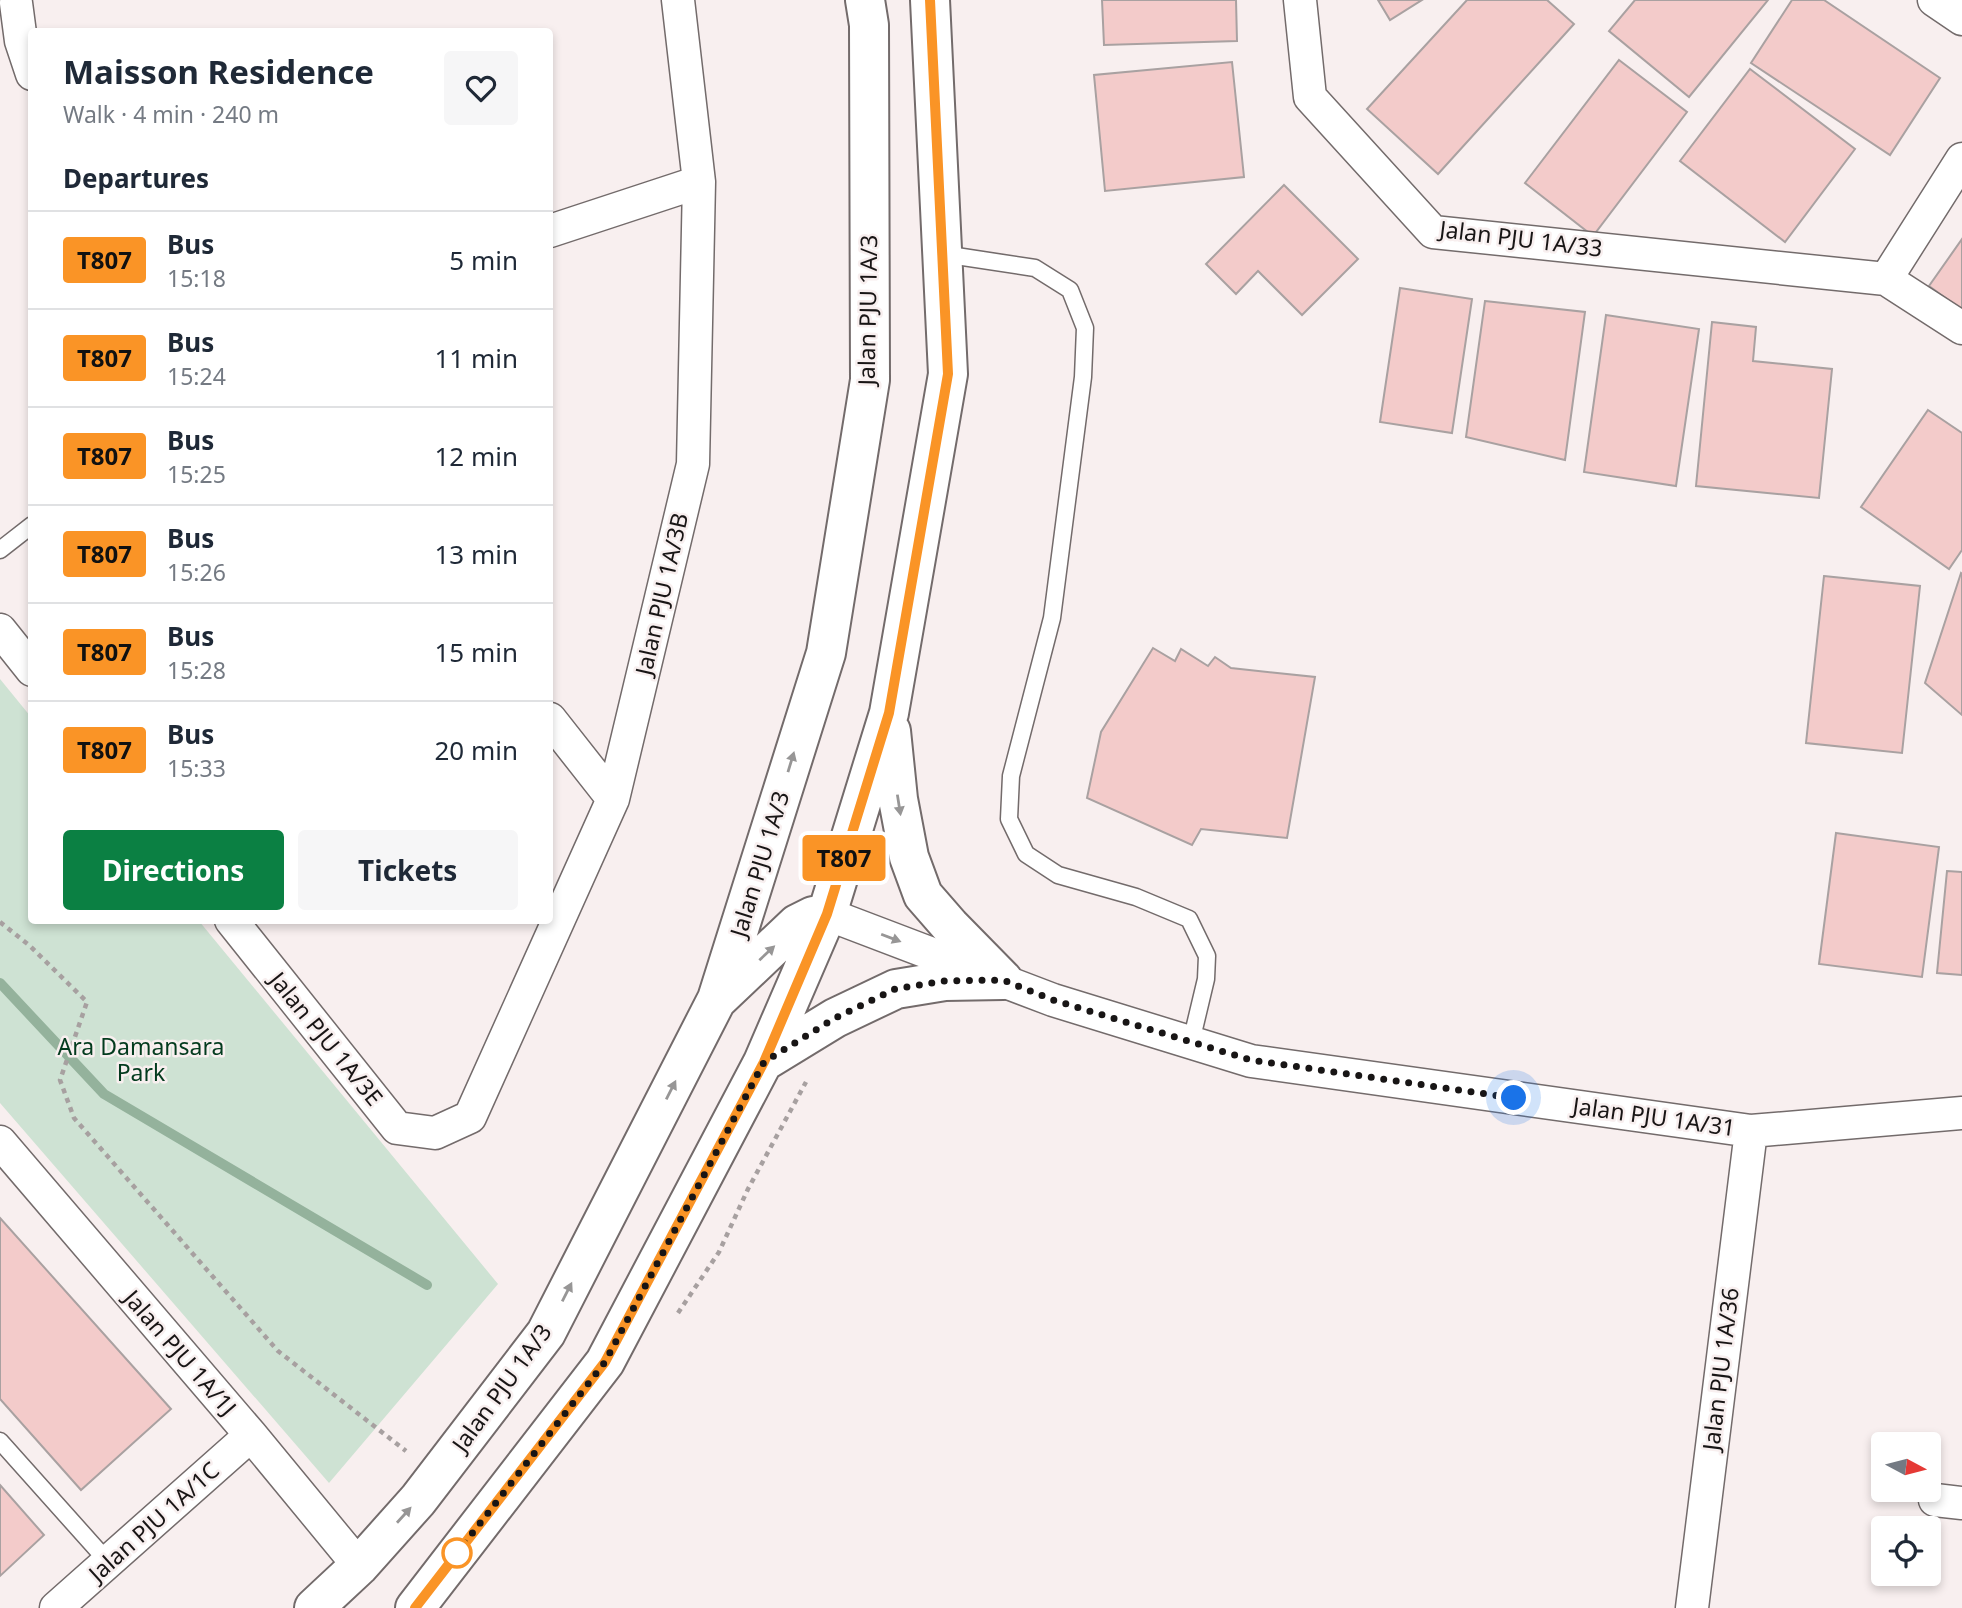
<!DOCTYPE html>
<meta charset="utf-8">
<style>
:root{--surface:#fff;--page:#f6f6f7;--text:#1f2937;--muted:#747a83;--line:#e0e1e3;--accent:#0b8043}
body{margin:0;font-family:"Noto Sans",sans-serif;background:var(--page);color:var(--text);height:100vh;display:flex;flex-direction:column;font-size:26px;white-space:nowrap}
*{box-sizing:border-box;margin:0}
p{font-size:23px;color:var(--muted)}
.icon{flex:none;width:38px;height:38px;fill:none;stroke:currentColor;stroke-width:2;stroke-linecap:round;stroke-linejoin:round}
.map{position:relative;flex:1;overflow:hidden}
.drawer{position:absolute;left:28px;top:28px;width:525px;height:896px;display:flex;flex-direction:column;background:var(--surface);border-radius:7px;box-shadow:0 4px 10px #0003}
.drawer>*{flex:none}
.badge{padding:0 14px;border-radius:5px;font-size:24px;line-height:46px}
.needle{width:46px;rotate:97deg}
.buttons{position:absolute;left:1871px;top:1432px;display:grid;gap:14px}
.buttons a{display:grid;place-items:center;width:70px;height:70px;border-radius:7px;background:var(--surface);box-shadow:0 4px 10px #0003;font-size:35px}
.you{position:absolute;width:35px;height:35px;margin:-18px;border:5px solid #fff;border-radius:50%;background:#1a73e8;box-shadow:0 0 0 10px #1a73e833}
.map>.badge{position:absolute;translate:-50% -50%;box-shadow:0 0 0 4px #fff}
h2{padding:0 35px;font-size:26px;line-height:63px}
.round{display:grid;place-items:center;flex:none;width:74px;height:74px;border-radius:7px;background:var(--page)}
.headline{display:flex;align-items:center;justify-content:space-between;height:119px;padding:0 35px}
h1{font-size:33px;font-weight:700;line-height:52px}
.cta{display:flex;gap:14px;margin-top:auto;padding:14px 35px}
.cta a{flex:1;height:80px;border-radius:7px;background:var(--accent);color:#fff;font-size:28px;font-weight:700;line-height:80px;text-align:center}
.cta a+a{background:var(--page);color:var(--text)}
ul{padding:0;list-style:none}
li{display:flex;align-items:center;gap:21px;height:98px;padding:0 35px;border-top:2px solid var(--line)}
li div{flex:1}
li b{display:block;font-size:26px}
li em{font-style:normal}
li .badge{min-width:77px;font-weight:700;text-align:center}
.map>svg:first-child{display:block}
.green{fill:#cee2d3}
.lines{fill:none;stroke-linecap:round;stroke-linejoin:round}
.stream{stroke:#94b29c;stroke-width:10}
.building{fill:#f3cbca;stroke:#a9a1a1;stroke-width:2}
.service-casing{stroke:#736b6b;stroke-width:19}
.minor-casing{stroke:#736b6b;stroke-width:35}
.tertiary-casing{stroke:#736b6b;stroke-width:42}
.path{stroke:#a7a0a0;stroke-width:4.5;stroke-dasharray:5 5;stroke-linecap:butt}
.service{stroke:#fff;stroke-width:16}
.minor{stroke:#fff;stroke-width:32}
.tertiary{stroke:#fff;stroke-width:38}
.oneway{fill:#979696}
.line-casing{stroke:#fff;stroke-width:16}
.line{stroke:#fa9426;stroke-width:10}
.walk{stroke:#181515;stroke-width:7;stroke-dasharray:0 12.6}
.stop-dot{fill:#fff;stroke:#fa9426;stroke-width:3.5}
.labels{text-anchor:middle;stroke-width:5;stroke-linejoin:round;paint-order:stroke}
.street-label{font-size:23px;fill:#181515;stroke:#f8efef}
.park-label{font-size:23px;fill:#033b1e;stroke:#f8efef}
</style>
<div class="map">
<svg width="1962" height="1608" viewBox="0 0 1962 1608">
<rect width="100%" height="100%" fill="#f8efef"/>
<path class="green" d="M0,679L31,717L32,920L199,921L498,1284L329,1483L0,1103Z"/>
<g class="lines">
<path class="stream" d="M0,983L104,1094L427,1285"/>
</g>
<path class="building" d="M1102,0H1236L1237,41L1104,45Z
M1378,0H1422L1390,20Z
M1467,0H1547L1574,24L1438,174L1367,109Z
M1635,0H1768L1689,97L1609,31Z
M1792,0H1824L1940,78L1890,155L1751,63Z
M1619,60L1687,112L1593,236L1525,183Z
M1232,62L1244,177L1105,191L1094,75Z
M1750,69L1855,149L1785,242L1680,161Z
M1284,185L1358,259L1302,315L1258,271L1236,294L1206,264Z
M1962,239V310L1929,286Z
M1400,288L1472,299L1452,433L1380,422Z
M1485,301L1585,312L1565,460L1466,437Z
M1606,315L1699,329L1676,486L1584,472Z
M1712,322L1756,327L1753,361L1832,369L1819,498L1696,486Z
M1928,410L1962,433V550L1949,569L1861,507Z
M1961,573L1962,574V715L1925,683Z
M1824,576L1920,586L1902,753L1806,743Z
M1153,648L1175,661L1181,649L1208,666L1215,657L1231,668L1315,677L1287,838L1201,829L1192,845L1087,798L1101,732Z
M1836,833L1939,847L1922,977L1819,964Z
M1947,871L1962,872V975L1937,973Z
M0,1218L171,1409L81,1490L0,1399Z
M0,1485L44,1535L0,1576Z"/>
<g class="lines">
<defs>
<path id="service" d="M943,254L1035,268L1070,290L1085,328L1083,377L1052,618L1011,776L1009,819L1026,854L1058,875L1136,897L1189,919L1207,956L1206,979L1191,1042
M0,550L32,525
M0,1441L109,1563"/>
<path id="minor" d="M1300,0L1310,97L1433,232L1886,279L1962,328
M1934,0L1962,19
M16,3L21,41L32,74
M550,231L699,182
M1886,279L1962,159
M0,630L32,670
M550,719L613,799
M827,914L1053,1000L1251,1061L1751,1131L1962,1113
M231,920L397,1128L435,1133L470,1117L613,799L693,464L699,182L678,0
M0,1142L251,1435L359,1566
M1935,1500L1962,1503
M56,1608L251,1435
M1692,1608L1751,1131"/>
<path id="tertiary" d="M891,731L898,799L909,857L923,895L950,926L1003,980
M719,998L797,924L813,916L827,914
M763,1062L835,1018L896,989L945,981L1003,980
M314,1608L359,1566L418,1500L546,1333L717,999L826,653L870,380L869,25L865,0
M415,1608L605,1362L763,1062L827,914L889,713L948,374L930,0"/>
</defs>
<use href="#service" class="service-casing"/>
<use href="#minor" class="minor-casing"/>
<use href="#tertiary" class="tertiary-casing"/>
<path class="path" d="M0,922L30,946L87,1002L60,1080L74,1118L278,1351L406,1451
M678,1313L719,1252L748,1189L806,1082"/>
<use href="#service" class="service"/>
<use href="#minor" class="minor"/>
<use href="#tertiary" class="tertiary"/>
</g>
<defs><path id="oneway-solid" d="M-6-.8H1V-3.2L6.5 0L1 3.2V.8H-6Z" transform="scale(1.75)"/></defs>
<g class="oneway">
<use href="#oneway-solid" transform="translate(791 762) rotate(-73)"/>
<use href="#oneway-solid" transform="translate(899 805) rotate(81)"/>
<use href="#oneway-solid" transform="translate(891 938) rotate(21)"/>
<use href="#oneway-solid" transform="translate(767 953) rotate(-43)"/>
<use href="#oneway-solid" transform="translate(671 1090) rotate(-63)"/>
<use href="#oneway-solid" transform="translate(567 1292) rotate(-63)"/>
<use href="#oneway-solid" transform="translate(404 1515) rotate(-48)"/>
</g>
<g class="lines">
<defs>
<path id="line" d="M415,1608L605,1362L764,1062L827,914L889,713L948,374L930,0"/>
</defs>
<use href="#line" class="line-casing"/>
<use href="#line" class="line"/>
<path class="walk" d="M457,1553L605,1362L764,1062L835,1018L895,989L944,981L1003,980L1053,1000L1251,1060L1514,1098"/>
</g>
<circle class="stop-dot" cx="457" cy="1553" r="14"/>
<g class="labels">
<g class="street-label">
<text transform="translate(1521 239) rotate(7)" y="8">Jalan PJU 1A/33</text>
<text transform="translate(868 310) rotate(-89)" y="8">Jalan PJU 1A/3</text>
<text transform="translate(662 594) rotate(-77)" y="8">Jalan PJU 1A/3B</text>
<text transform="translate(760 864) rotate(-73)" y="8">Jalan PJU 1A/3</text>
<text transform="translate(326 1039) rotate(51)" y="8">Jalan PJU 1A/3E</text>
<text transform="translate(1654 1117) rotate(8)" y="8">Jalan PJU 1A/31</text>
<text transform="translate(180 1353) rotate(49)" y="8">Jalan PJU 1A/1J</text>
<text transform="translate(1721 1369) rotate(-83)" y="8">Jalan PJU 1A/36</text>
<text transform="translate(502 1388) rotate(-54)" y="8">Jalan PJU 1A/3</text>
<text transform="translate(154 1522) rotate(-42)" y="8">Jalan PJU 1A/1C</text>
</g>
<g class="park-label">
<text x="141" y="1055">Ara Damansara<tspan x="141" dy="26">Park</tspan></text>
</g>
</g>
</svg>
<div class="buttons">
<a><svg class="needle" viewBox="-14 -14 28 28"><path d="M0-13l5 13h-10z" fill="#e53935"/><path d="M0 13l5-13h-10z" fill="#747a83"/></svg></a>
<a><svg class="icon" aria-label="locate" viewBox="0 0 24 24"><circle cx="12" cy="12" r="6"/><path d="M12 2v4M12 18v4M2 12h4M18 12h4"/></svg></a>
</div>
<div class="you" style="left:1514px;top:1098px"></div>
<b class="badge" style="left:844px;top:858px;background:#fa9426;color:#111">T807</b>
<section class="drawer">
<div class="headline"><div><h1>Maisson Residence</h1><p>Walk · 4 min · 240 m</p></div><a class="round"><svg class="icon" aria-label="heart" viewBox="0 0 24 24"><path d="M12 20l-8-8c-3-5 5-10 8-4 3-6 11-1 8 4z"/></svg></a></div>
<h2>Departures</h2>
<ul>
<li><span class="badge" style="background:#fa9426;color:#111">T807</span><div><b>Bus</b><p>15:18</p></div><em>5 min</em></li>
<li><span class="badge" style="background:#fa9426;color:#111">T807</span><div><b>Bus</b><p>15:24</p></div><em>11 min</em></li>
<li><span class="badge" style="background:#fa9426;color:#111">T807</span><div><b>Bus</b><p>15:25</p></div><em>12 min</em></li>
<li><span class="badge" style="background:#fa9426;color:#111">T807</span><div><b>Bus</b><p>15:26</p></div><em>13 min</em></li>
<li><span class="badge" style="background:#fa9426;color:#111">T807</span><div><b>Bus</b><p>15:28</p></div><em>15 min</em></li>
<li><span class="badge" style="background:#fa9426;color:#111">T807</span><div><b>Bus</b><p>15:33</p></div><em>20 min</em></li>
</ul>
<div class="cta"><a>Directions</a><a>Tickets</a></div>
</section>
</div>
